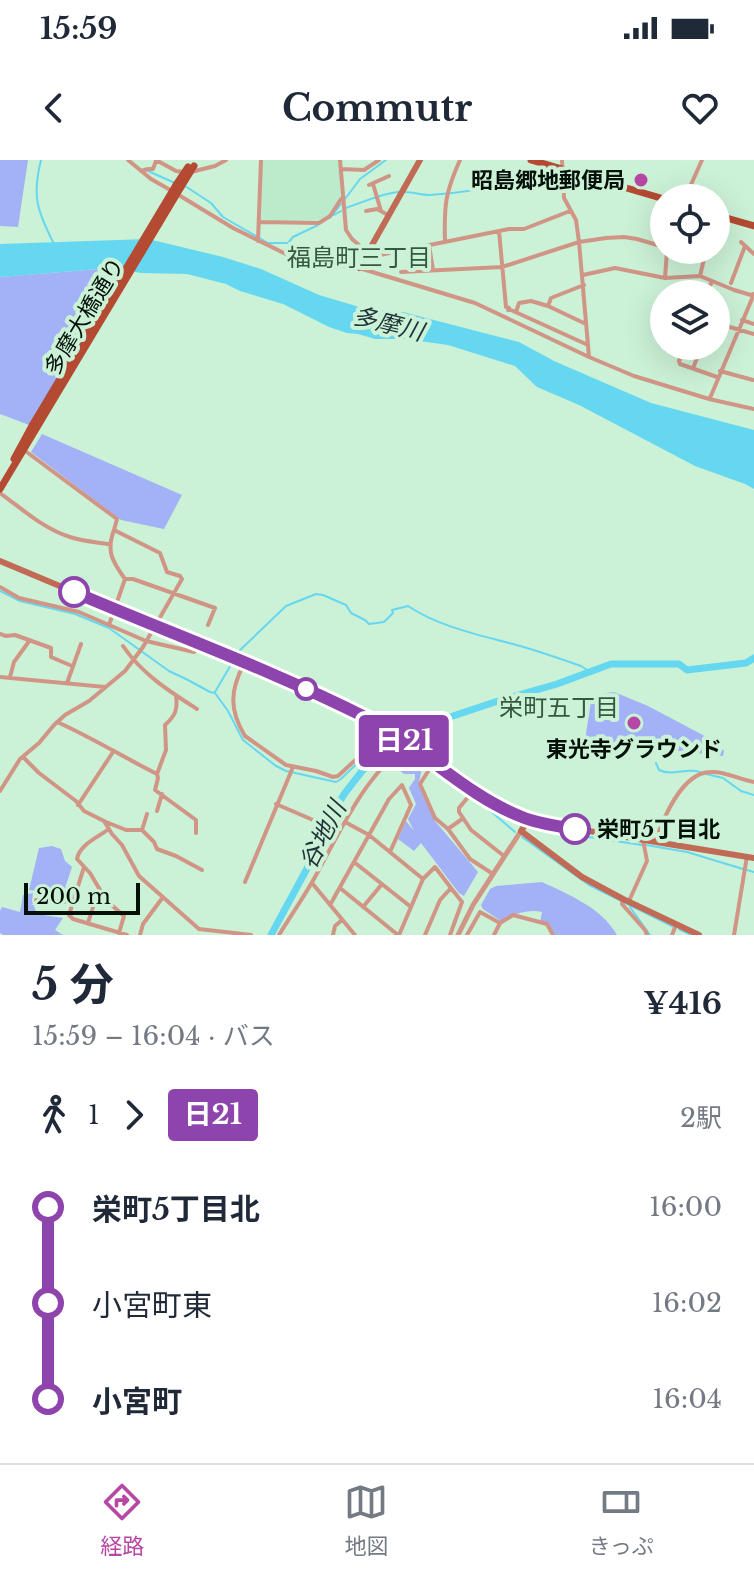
<!DOCTYPE html>
<html lang="ja">
<meta charset="utf-8">
<style>
:root{--surface:#fff;--page:#f6f6f7;--text:#1f2937;--muted:#747a83;--line:#e0e1e3;--accent:#b747a4}
body{margin:0;font-family:"Libre Baskerville","Noto Sans JP",serif;background:var(--page);color:var(--text);height:100vh;display:flex;flex-direction:column;font-size:30px;white-space:nowrap}
*{box-sizing:border-box;margin:0}
p{font-size:26px;color:var(--muted)}
.icon{flex:none;width:44px;height:44px;fill:none;stroke:currentColor;stroke-width:2;stroke-linecap:round;stroke-linejoin:round}
.map{position:relative;height:775px;overflow:hidden}
.side{display:flex;flex-direction:column;background:var(--surface);flex:1}
.side>*{flex:none}
.badge{padding:0 16px;border-radius:6px;font-size:28px;line-height:52px}
.buttons{position:absolute;left:650px;top:24px;display:grid;gap:16px}
.buttons a{display:grid;place-items:center;width:80px;height:80px;border-radius:50%;background:var(--surface);box-shadow:0 8px 32px #0002;font-size:40px}
.scale{position:absolute;left:24px;bottom:20px;width:116px;box-sizing:border-box;padding-left:8px;border:4px solid #041008;border-top:0;font-size:22px;line-height:28px;white-space:nowrap;color:#041008;-webkit-text-stroke:6px #cbf1d6;paint-order:stroke}
.map>.badge{position:absolute;translate:-50% -50%;box-shadow:0 0 0 4px #fff}
.legs{display:flex;align-items:center;gap:12px;height:88px;padding:0 32px;font-size:26px}
.legs p{margin-inline-start:auto}
.head{display:flex;align-items:center;justify-content:space-between;height:136px;padding:0 32px}
h1{font-size:44px;font-weight:700;line-height:60px}
ul{padding:0 32px;list-style:none}
li{display:flex;align-items:center;gap:28px;height:96px;font-size:30px}
li i{display:grid;place-items:center;width:12px;height:100%;margin:0 10px;background:currentColor}
li i::after{content:'';width:20px;height:20px;margin:-10px;border:6px solid;border-radius:50%;background:var(--surface)}
li p{margin-inline-start:auto}
li:first-child i{background:linear-gradient(#0000 50%,currentColor 0)}
li:last-child i{background:linear-gradient(currentColor 50%,#0000 0)}
.status{display:flex;justify-content:space-between;align-items:center;height:56px;padding:0 40px;background:var(--surface);direction:ltr}
.status svg{height:22px;fill:currentColor}
header{display:flex;justify-content:space-between;align-items:center;height:104px;padding:0 32px;background:var(--surface);font-size:36px;font-weight:700}
.tabs{display:flex;justify-content:space-around;align-items:center;height:112px;border-top:2px solid var(--line);background:var(--surface);font-size:22px;color:var(--muted)}
.tabs a{display:grid;justify-items:center;gap:4px}
.tabs .selected{color:var(--accent)}
.map>svg:first-child{display:block}
.built{fill:#bcebcb}
.green{fill:#a3b1f7}
.water{fill:#65d7f1}
.lines{fill:none;stroke-linecap:round;stroke-linejoin:round}
.stream{stroke:#65d7f1;stroke-width:2}
.river{stroke:#65d7f1;stroke-width:7}
.minor{stroke:#d19586;stroke-width:4}
.tertiary{stroke:#d19586;stroke-width:5}
.secondary{stroke:#c16b56;stroke-width:6}
.primary{stroke:#b44a31;stroke-width:7}
.primary-bridge{stroke:#b44a31;stroke-width:7}
.line-1-casing{stroke:#fff;stroke-width:18}
.line-1{stroke:#8e44ad;stroke-width:12}
.poi-dot{fill:#b747a4;stroke:#cbf1d6;stroke-width:3}
.stop-1-dot{fill:#fff;stroke:#8e44ad;stroke-width:4}
.labels{text-anchor:middle;stroke-width:8;stroke-linejoin:round;paint-order:stroke}
.poi-label{font-size:22px;font-weight:bold;fill:#041008;stroke:#cbf1d6;text-anchor:end}
.street-label{font-size:22px;fill:#041008;stroke:#cbf1d6}
.stop-label{font-size:22px;font-weight:bold;fill:#041008;stroke:#cbf1d6;text-anchor:start}
.neighbourhood-label{font-size:24px;fill:#365842;stroke:#cbf1d6}
.water-label{font-size:24px;font-style:italic;fill:#1e3237;stroke:#cbf1d6}
</style>
<div class="status"><b>15:59</b><svg viewBox="0 0 49 12"><path d="M0 12V9h3v3zM5 12V6h3v6zM10 12V3h3v9zM15 12V0h3v12zM26 1h20v11H26zM47 4h2v5h-2z"/></svg></div>
<header><svg class="icon" aria-label="back" viewBox="0 0 24 24"><path d="M15 5l-7 7 7 7"/></svg>Commutr<svg class="icon" aria-label="heart" viewBox="0 0 24 24"><path d="M12 20l-8-8c-3-5 5-10 8-4 3-6 11-1 8 4z"/></svg></header>
<div class="map">
<svg width="754" height="775" viewBox="0 0 754 775">
<rect width="100%" height="100%" fill="#cbf1d6"/>
<path class="built" d="M262,0H339L341,38L329,54L319,60L262,61L261,59Z"/>
<path class="green" d="M0,0H28L18,67L0,66Z
M112,108L113,129L32,266L0,254V117Z
M42,274L182,335L164,369L121,360L31,292Z
M614,532L648,546L716,582L724,591L723,596L585,580L592,535Z
M401,596L422,607L419,623L435,661L478,712L464,736L459,733L421,683L414,691L398,679L406,661L414,671L408,659L416,644L409,628L415,619V614H404L395,607V603Z
M52,686L61,689L65,701L72,707L64,731L44,732L29,730L39,688Z
M542,722C569,735 601,747 617,775H555L547,764L540,762L542,752C528,749 513,754 501,761L483,749L481,745L490,729L496,726Z
M33,733L32,741L37,754L63,758L55,770L63,775H3L0,773V751L2,747L20,752L23,735Z"/>
<path class="water" d="M148,79L223,97L261,109L319,135L366,149L403,152L519,182L554,201L651,243L754,270V329L745,324L695,306L579,245L537,227L515,206L448,185L405,179H375L358,174L347,173L329,167L283,144L240,131L226,124L187,114L141,113L112,108L0,117V84Z"/>
<g class="lines">
<path class="stream" d="M41,0C32,36 37,50 53,82
M148,11L175,23
M185,26L211,43L223,57L268,83H288L293,77L318,65
M404,32C413,32 421,35 430,35C468,33 508,24 543,12
M345,39L360,19L386,0
M346,48C364,42 379,34 398,32
M334,55L341,51
M330,58L341,44
M0,431L20,441L75,454L109,468L169,511L188,520L210,532L215,533L228,551L243,580L276,606L286,611L336,622L341,619L379,582
M237,493L286,446L316,434L323,435L346,445L351,453L365,460L369,464L384,462L393,453L392,450L408,446C438,466 475,474 509,483C533,489 558,498 581,506L589,511
M215,532L232,503
M383,581L411,598L429,606
M375,586L381,594
M656,603L659,610C673,617 686,607 700,612
M434,608L470,633
M706,614L723,618L741,631L754,635
M473,636L515,672
M534,666L555,672L642,685
M522,677L589,725L674,767
M646,685L687,692L743,709
M747,710L754,712
M630,747L650,775
M679,769L691,775"/>
<path class="river" d="M271,775L336,655L338,644L345,633L362,611L395,582L423,566L498,541L557,524L611,504H679L687,510L746,503L754,498"/>
<path class="minor" d="M128,0L151,19L172,31
M156,0L176,11L183,12
M340,0L346,70L352,79L367,92
M562,0L564,38L576,60L579,82L589,197
M341,9L364,10L379,0
M141,11L148,9H153L156,1
M191,12L215,6L226,0
M373,24L381,51
M369,25L389,16
M177,34L233,68L290,96L315,102L359,108L475,143L589,197L634,216L709,239L754,249
M685,38L702,0
M366,51L377,49L388,55
M259,62L319,63L330,56L341,39
M499,71L506,147L509,148
M258,81L261,0
M445,82C444,46 445,33 460,0
M741,82L754,94
M429,85L433,110
M674,90L704,99L700,116
M365,98L509,69H524L570,51
M401,112L502,107L579,82L606,78L624,77L637,79L664,87
M583,115L615,108L665,118L700,116L734,130L751,135L754,134
M665,118L667,90
M731,123L745,86
M584,125L551,138L548,146L586,164
M707,134L712,121
M508,150H511L588,185
M516,152L519,143L531,141L548,146
M742,160L754,164
M716,163L754,174
M685,186L679,201L680,204L717,217
M693,208L702,186
M720,211L753,220
M710,238L754,134
M0,333C22,349 44,369 70,377C82,381 95,382 108,384
M114,370C106,391 112,401 125,419H133L215,448L208,465
M0,427L19,438L79,452L109,465L125,419
M109,465L146,481L194,492L201,485
M0,474L6,476L15,475L51,488V497L72,506
M123,486C142,514 169,531 197,549
M244,504C230,530 229,550 245,576L286,605L316,611L333,617L338,616L388,570
M0,517L105,527
M10,517L14,502L30,480
M67,523L81,484
M176,536C178,550 175,556 165,565L166,590L157,614L158,618L155,630L196,660V673
M57,562C91,577 123,597 157,614
M23,597L39,613L76,641L84,651L104,661L112,674L122,685L139,716L199,769L251,775
M434,602L420,624L435,658L448,669L470,699L493,714
M474,630L459,648V652L471,670L504,696
M0,631L20,599L39,583L54,565L65,555L89,541L125,511L143,487L182,419L180,416L167,412L160,393L114,370L117,359L24,290
M276,644L320,663
M78,645L113,592
M157,651L162,634
M106,662L126,670H142L154,682L157,689L176,696L202,710
M345,662L369,675L423,719
M109,669C98,677 79,685 77,699L90,713L106,740L124,756L119,773
M448,669L462,659
M142,670L147,654
M655,682C663,659 682,612 711,612C725,611 740,620 754,622
M354,702L411,747
M84,707L69,755L73,759L127,775
M245,722L293,607
M312,723L355,775
M340,728L398,775
M623,739L622,744L645,770L647,775
M36,740L73,742
M629,741L647,701L643,680
M330,745L389,639L402,625L411,645L390,692
M363,747L382,724
M88,763L99,728
M140,775L143,764L163,737
M279,775C291,755 304,737 315,717C342,669 366,609 416,580C425,575 436,572 445,569
M333,775L335,766L342,760
M399,775L423,719L435,707L451,728L440,740L425,775
M450,775L462,742L451,728
M467,775L480,752L500,763L513,755L547,764L553,775
M494,775L500,763
M672,775L676,765
M734,775L747,696"/>
<path class="tertiary" d="M458,775L473,745L521,671"/>
<path class="secondary" d="M359,108L420,0
M0,401L327,538L394,574L492,641L519,656L540,663L754,698
M529,659L521,671L582,717L623,739L699,775"/>
<path class="primary" d="M531,0L664,39
M716,55L754,66
M14,299L33,264L176,25
M0,329L181,27"/>
<path class="primary-bridge" d="M176,25L188,7
M181,27L194,6"/>
</g>
<g class="lines">
<defs>
<path id="line-1" d="M74,432C172,474 272,510 367,558C420,586 465,635 522,657C539,664 557,666 575,669"/>
</defs>
<use href="#line-1" class="line-1-casing"/>
<use href="#line-1" class="line-1"/>
</g>
<g class="poi-dot">
<circle cx="641" cy="20" r="8"/>
<circle cx="634" cy="563" r="8"/>
</g>
<g class="stop-1-dot">
<circle cx="74" cy="432" r="14"/>
<circle cx="306" cy="529" r="10"/>
<circle cx="575" cy="669" r="14"/>
</g>
<g class="labels">
<g class="poi-label">
<text x="625" y="28">昭島郷地郵便局</text>
<text x="634" y="597" text-anchor="middle">東光寺グラウンド</text>
</g>
<g class="street-label">
<text transform="translate(84 156) rotate(-59)" y="8">多摩大橋通り</text>
</g>
<g class="stop-label">
<text x="597" y="677">栄町5丁目北</text>
</g>
<g class="neighbourhood-label">
<text x="359" y="106">福島町三丁目</text>
<text x="559" y="556">栄町五丁目</text>
</g>
<g class="water-label">
<text transform="translate(388 164) rotate(14)" y="8">多摩川</text>
<text transform="translate(323 675) rotate(-63)" y="8">谷地川</text>
</g>
</g>
</svg>
<div class="buttons">
<a><svg class="icon" aria-label="locate" viewBox="0 0 24 24"><circle cx="12" cy="12" r="6"/><path d="M12 2v4M12 18v4M2 12h4M18 12h4"/></svg></a>
<a><svg class="icon" aria-label="layers" viewBox="0 0 24 24"><path d="M12 4l9 5-9 5-9-5zM3 14l9 5 9-5"/></svg></a>
</div>
<div class="scale">200 m</div>
<b class="badge" style="left:404px;top:581px;background:#8e44ad;color:#fff">日21</b>
</div>
<section class="side">
<div class="head"><div><h1>5 分</h1><p>15:59 – 16:04 · バス</p></div><b>¥416</b></div>
<div class="legs"><svg class="icon" aria-label="walk" viewBox="0 0 24 24"><circle cx="13" cy="4" r="2"/><path d="M13 8l-2 6 4 7M11 14l-3 7M7 12l3-4h3l4 4"/></svg>1<svg class="icon" aria-label="forward" viewBox="0 0 24 24"><path d="M9 5l7 7-7 7"/></svg><b class="badge" style="background:#8e44ad;color:#fff">日21</b><p>2駅</p></div>
<ul>
<li><i style="color:#8e44ad"></i><b>栄町5丁目北</b><p>16:00</p></li>
<li><i style="color:#8e44ad"></i><span>小宮町東</span><p>16:02</p></li>
<li><i style="color:#8e44ad"></i><b>小宮町</b><p>16:04</p></li>
</ul>
</section>
<nav class="tabs">
<a class="selected"><svg class="icon" aria-label="directions" viewBox="0 0 24 24"><path d="M12 3l9 9-9 9-9-9zM9 14v-3h6M13 9l2 2-2 2"/></svg>経路</a>
<a><svg class="icon" aria-label="map" viewBox="0 0 24 24"><path d="M3 6l6-2 6 2 6-2v14l-6 2-6-2-6 2zM9 4v14M15 6v14"/></svg>地図</a>
<a><svg class="icon" aria-label="tickets" viewBox="0 0 24 24"><path d="M3 7h18v10H3zM15 7v10"/></svg>きっぷ</a>
</nav>
